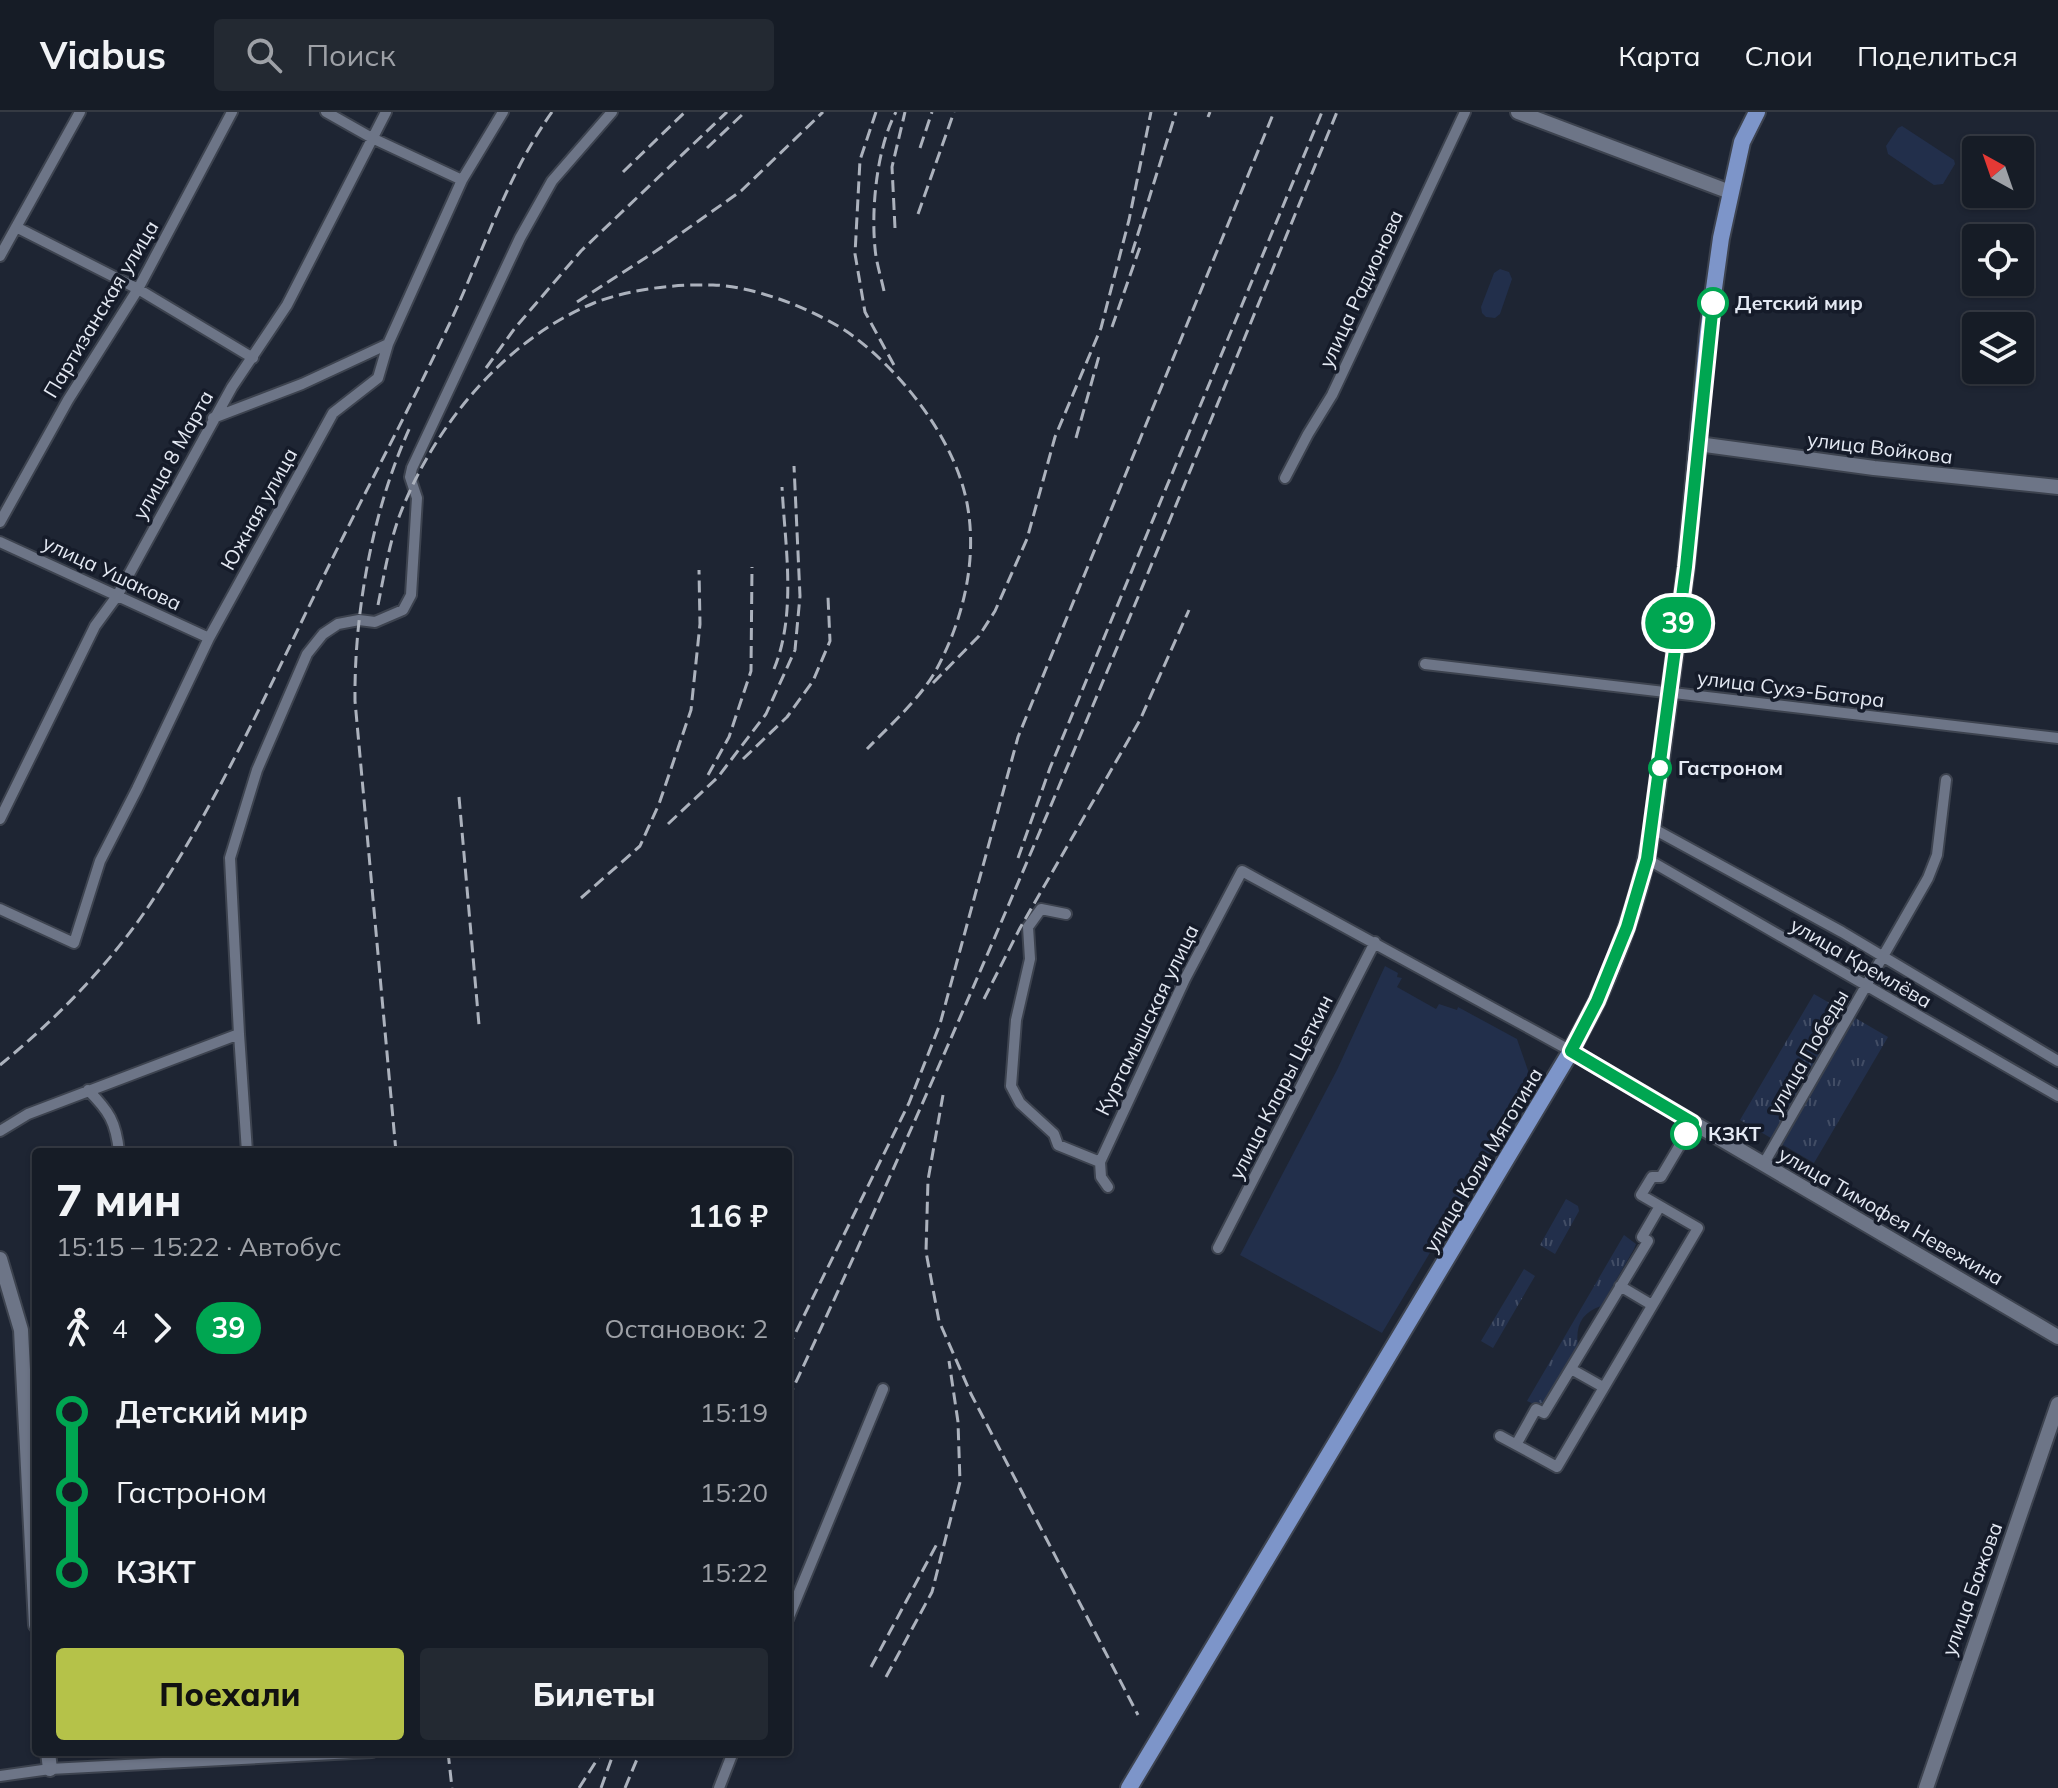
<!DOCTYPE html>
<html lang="ru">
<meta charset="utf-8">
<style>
:root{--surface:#161c26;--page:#232932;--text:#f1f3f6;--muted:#9ea1a7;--line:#353a43;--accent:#b5c249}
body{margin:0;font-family:Mulish,sans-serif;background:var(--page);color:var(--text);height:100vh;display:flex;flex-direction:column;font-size:30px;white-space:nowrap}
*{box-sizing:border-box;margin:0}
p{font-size:26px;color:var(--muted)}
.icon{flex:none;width:44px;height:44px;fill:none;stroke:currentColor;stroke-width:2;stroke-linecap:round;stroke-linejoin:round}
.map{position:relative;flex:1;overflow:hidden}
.details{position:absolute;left:32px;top:1036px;width:760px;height:608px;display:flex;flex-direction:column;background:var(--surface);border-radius:8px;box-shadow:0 2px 6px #0004,0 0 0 2px var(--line)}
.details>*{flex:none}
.badge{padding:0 16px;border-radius:26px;font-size:28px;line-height:52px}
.needle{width:52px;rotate:320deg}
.buttons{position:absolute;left:1962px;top:24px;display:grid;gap:16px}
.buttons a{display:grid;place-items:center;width:72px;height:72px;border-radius:8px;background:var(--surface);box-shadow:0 2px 6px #0004,0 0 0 2px var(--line);font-size:40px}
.map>.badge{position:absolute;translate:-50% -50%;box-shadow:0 0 0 4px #fff}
.legs{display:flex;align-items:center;gap:12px;height:88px;padding:0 24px;font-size:26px}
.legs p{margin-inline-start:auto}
.overview{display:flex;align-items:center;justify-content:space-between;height:136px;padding:0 24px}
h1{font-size:44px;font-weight:800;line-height:60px}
.button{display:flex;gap:16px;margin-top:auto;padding:16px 24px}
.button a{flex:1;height:92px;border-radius:8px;background:var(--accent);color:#111;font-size:32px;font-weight:800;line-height:92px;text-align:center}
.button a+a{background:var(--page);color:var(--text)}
ul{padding:0 24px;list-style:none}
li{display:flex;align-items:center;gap:28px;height:80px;font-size:30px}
li i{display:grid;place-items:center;width:12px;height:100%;margin:0 10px;background:currentColor}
li i::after{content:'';width:20px;height:20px;margin:-10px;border:6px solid;border-radius:50%;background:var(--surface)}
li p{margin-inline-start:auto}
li:first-child i{background:linear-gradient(#0000 50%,currentColor 0)}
li:last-child i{background:linear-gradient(currentColor 50%,#0000 0)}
header{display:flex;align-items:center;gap:48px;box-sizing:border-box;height:112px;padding:0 40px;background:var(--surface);border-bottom:2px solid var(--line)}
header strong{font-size:38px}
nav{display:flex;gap:44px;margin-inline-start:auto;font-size:28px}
.search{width:560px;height:72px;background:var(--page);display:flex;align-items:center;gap:20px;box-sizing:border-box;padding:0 28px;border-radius:8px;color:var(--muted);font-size:30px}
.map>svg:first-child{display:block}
.park{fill:url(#park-tufts)}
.garden{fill:#222f4b}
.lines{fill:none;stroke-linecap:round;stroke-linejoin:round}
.street-casing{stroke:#3d434f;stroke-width:14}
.secondary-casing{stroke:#3d434f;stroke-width:18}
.primary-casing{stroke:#3d434f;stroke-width:20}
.street{stroke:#6d7587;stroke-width:10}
.secondary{stroke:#6d7587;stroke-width:14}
.primary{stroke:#7d95c9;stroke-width:16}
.rail{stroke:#acb2bd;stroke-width:3;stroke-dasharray:12 6;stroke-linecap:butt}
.line-1-casing{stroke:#fff;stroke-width:18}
.line-1{stroke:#00a651;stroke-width:12}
.stop-1-dot{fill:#fff;stroke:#00a651;stroke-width:4}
.labels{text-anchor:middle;stroke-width:7;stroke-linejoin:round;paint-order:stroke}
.street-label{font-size:20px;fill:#e4e9f3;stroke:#151b29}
.stop-label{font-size:20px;font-weight:bold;fill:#e4e9f3;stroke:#151b29;text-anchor:start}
</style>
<header>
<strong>Viabus</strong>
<div class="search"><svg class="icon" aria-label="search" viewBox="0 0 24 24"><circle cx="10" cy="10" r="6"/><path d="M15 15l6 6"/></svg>Поиск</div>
<nav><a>Карта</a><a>Слои</a><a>Поделиться</a></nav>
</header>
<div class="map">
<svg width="2058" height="1676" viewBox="0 0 2058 1676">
<defs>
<pattern id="park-tufts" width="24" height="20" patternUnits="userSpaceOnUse" patternTransform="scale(2)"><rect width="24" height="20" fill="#222f4b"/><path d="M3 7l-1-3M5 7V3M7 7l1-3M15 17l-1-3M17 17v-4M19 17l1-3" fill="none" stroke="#424d65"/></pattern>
</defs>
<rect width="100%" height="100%" fill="#1e2533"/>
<path class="park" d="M1814,882L1888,925L1814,1051L1740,1008Z
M1566,1087L1578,1094L1579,1099L1555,1142L1540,1133Z
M1624,1123L1636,1132L1634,1137L1601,1194C1582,1200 1575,1214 1578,1234L1546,1290L1536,1293L1527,1289Z
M1524,1157L1535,1164L1493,1236L1481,1229Z"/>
<path class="garden" d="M1902,14L1954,48L1955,52L1943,72L1934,73L1888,42L1886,34L1898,16Z
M1500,157L1509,160L1512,167L1500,202L1495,206L1486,205L1482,201L1481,195L1494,161Z
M1385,854L1398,861L1397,865L1402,866L1397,875L1436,897L1439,892L1457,898L1458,895L1517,927L1532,970L1382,1221L1240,1143L1337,958Z"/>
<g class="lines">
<defs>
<path id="street" d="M326,0L372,26L462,68
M16,115L138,177L253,246
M0,144L80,0
M213,306L302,272L388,232
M1285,366L1308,322L1332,283L1465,0
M0,410L68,288L138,177L232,0
M0,430L209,526
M1425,552L2058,626
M0,707L95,514L117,484L232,275L287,193L386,0
M1652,716L1842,820L2058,949
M1647,747L2058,984
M0,797L74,831L100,749L137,677L209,526L333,301L378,266L388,232L462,68L503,0
M1066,802L1041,797L1028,815L1030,847L1016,908L1011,974L1020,991L1054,1022L1058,1033L1100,1050
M239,922L247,1040
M88,978C109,999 116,1010 119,1040
M0,1019L28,1002L239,922L230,746L257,658L307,542L323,522L338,512L359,508L375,510L403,498L411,483L417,386L410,365L412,356L520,126L552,69L612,0
M1763,1053L1928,766L1937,743L1946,668
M1108,1075L1101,1065L1100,1050L1185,867L1242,759L1571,939
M1218,1136L1375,830
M1620,1174L1652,1193
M1571,1257L1603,1275
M1500,1324L1557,1355L1698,1116L1641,1083L1652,1065H1661L1693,1011
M1517,1331L1536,1297L1544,1301L1648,1129L1642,1125L1660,1094
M788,1507L883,1277
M0,1664L50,1657L372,1640
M719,1676L733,1640"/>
<path id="secondary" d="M1518,0L1730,80
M1698,332L1874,356L2058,375
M1571,939L2058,1225
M0,1147L21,1218L36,1513
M48,1640L50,1657
M1926,1676L2058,1292"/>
<path id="primary" d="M1129,1676L1571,939C1579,922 1589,906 1597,889C1622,834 1643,776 1652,716L1686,455L1708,220L1721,126L1742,30L1757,0"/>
</defs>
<use href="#street" class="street-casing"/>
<use href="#secondary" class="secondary-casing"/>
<use href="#primary" class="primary-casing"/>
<use href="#street" class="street"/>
<use href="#secondary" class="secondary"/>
<use href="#primary" class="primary"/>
<path class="rail" d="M876,0L860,48L855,142L865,200L895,255
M1208,5L1210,0
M707,36L745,0
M920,36L932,0
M623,60L685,0
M918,102L954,0
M895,116L892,55L905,0
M1132,141L1176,0
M884,179C881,165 876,150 875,136C871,96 877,35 896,0
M577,190L656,139L741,79L823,0
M1112,215L1141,132
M486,256L515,216L581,139L727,0
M1076,326L1099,244
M378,493C384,463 389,433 399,405C433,315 504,228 594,191C630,177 674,172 713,173C755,174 819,199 853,224C905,263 958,332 968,397C977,452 962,511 935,560C918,589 890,613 867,637
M774,557C797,501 785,434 782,375
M933,571L979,524L995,499L1027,427L1055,325L1101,216L1129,108L1151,0
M743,647L787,605L813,569L830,529L828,485
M708,663L729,625L751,559L752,455
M459,685L479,913
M668,712L718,665L766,602L795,538L800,484L794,354
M1018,746L1050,656L1322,0
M581,786L640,734L659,692L691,598L700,512L699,458
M984,887L1020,816L1140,608L1189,498
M0,953C60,904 116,846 158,780C220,684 268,578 318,476C360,389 406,304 447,217C482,144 505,66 552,0
M943,983L928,1068L926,1140L939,1209L971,1282L1138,1603
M396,1040L355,589C354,499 373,395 411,313
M788,1236L909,991L940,912L1018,625L1274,0
M788,1287C986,865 1160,432 1337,0
M871,1555L939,1428
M886,1565L932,1480L960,1370L958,1310L949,1249
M448,1640L452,1676
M579,1676L602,1640
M601,1676L614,1640
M625,1676L640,1640"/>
</g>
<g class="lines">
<defs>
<path id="line-1" d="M1686,1022L1693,1011L1571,939L1597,889L1627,815L1647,747L1686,455L1713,191"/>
</defs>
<use href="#line-1" class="line-1-casing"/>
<use href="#line-1" class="line-1"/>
</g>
<g class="stop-1-dot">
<circle cx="1713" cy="191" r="14"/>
<circle cx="1660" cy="656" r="10"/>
<circle cx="1686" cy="1022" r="14"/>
</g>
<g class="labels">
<g class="street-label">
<text transform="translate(1361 177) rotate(-65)" y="7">улица Радионова</text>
<text transform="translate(101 197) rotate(-59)" y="7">Партизанская улица</text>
<text transform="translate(1880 336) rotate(7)" y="7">улица Войкова</text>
<text transform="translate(173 343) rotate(-61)" y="7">улица 8 Марта</text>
<text transform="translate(259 397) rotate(-61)" y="7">Южная улица</text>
<text transform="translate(112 461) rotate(25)" y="7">улица Ушакова</text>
<text transform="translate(1791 577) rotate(7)" y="7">улица Сухэ-Батора</text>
<text transform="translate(1861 851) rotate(30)" y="7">улица Кремлёва</text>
<text transform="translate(1147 908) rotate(-64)" y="7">Куртамышская улица</text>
<text transform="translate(1808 940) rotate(-60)" y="7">улица Победы</text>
<text transform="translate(1281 975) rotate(-63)" y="7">улица Клары Цеткин</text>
<text transform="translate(1483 1048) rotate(-59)" y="7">улица Коли Мяготина</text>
<text transform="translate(1891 1104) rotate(30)" y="7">улица Тимофея Невежина</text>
<text transform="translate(1972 1477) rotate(-70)" y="7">улица Бажова</text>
</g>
<g class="stop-label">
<text x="1735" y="198">Детский мир</text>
<text x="1678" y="663">Гастроном</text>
<text x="1708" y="1029">КЗКТ</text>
</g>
</g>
</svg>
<div class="buttons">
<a><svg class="needle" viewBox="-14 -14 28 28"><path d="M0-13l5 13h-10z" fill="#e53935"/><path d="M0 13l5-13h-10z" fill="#9ea1a7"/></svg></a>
<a><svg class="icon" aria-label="locate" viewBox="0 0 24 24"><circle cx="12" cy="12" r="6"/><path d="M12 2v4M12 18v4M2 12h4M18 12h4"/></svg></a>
<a><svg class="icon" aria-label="layers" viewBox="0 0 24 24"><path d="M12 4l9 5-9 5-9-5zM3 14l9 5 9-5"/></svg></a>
</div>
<b class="badge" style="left:1678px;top:511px;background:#00a651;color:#fff">39</b>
<section class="details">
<div class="overview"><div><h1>7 мин</h1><p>15:15 – 15:22 · Автобус</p></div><b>116 ₽</b></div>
<div class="legs"><svg class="icon" aria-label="walk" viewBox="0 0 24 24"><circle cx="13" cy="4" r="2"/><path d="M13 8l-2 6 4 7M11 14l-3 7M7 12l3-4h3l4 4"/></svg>4<svg class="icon" aria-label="forward" viewBox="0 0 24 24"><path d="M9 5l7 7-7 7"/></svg><b class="badge" style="background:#00a651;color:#fff">39</b><p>Остановок: 2</p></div>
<ul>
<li><i style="color:#00a651"></i><b>Детский мир</b><p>15:19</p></li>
<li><i style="color:#00a651"></i><span>Гастроном</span><p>15:20</p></li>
<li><i style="color:#00a651"></i><b>КЗКТ</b><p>15:22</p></li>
</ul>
<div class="button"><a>Поехали</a><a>Билеты</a></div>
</section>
</div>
